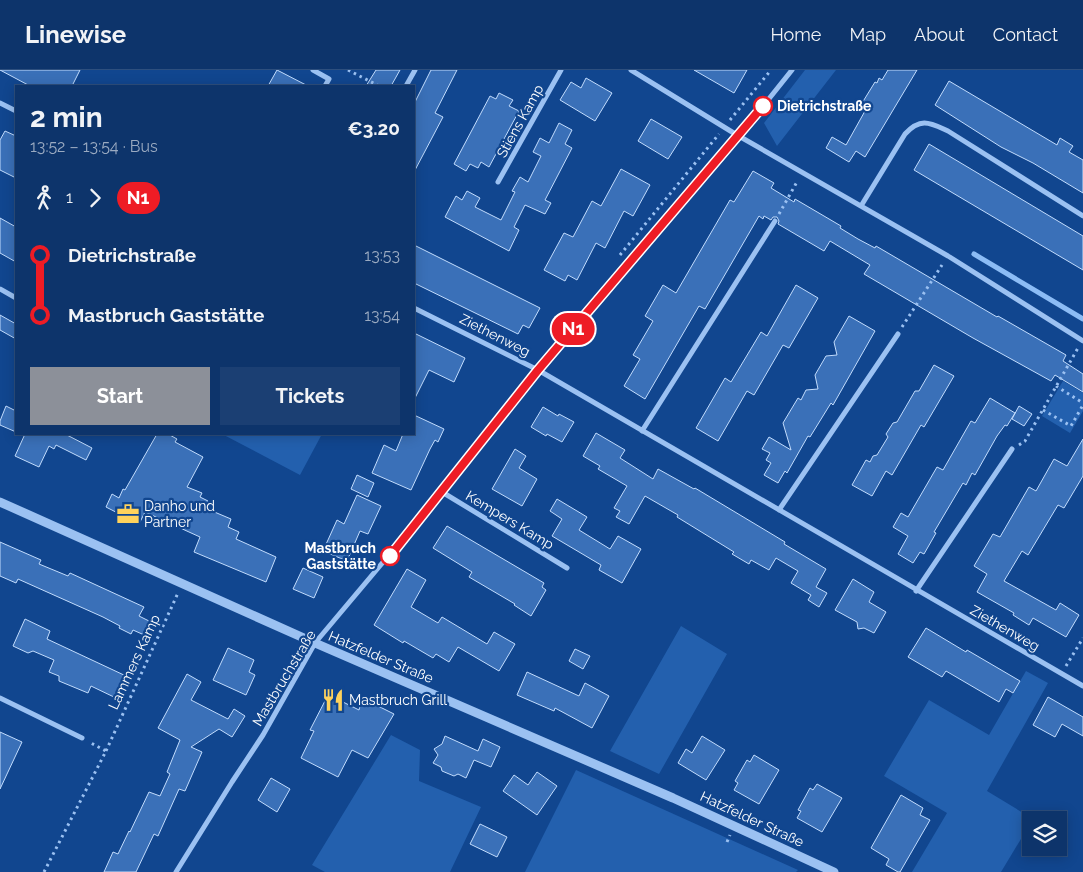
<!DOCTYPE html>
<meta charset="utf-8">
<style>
:root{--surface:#0d346b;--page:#1b3f73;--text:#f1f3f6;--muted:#9aaac1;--line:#2d4f7e;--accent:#8c9099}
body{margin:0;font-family:Raleway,sans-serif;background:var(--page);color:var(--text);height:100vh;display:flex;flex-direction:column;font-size:19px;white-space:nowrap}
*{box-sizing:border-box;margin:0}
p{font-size:16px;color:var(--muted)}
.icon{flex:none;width:28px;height:28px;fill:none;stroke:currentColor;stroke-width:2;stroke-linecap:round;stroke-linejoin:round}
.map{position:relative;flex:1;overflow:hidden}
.sheet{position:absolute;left:15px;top:15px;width:400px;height:350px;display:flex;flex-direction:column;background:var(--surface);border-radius:0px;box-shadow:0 2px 12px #0003,0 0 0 1px var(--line)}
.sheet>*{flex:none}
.badge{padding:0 10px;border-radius:16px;font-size:18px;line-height:32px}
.controls{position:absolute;left:1022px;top:741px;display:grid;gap:10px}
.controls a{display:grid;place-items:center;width:45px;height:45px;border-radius:0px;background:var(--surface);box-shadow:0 2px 12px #0003,0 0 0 1px var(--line);font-size:25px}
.map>.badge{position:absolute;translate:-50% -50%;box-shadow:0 0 0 2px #fff}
.legs{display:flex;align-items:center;gap:8px;height:55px;padding:0 15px;font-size:16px}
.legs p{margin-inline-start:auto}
.head{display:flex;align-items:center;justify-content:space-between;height:85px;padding:0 15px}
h1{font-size:28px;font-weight:700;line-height:38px}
.button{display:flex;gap:10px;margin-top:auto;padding:10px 15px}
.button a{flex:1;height:58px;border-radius:0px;background:var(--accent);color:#fff;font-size:20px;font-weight:700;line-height:58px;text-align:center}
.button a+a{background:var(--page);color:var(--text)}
ul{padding:0 15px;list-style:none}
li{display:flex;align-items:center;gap:18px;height:60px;font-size:19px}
li i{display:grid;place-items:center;width:8px;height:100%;margin:0 6px;background:currentColor}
li i::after{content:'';width:12px;height:12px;margin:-6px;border:4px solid;border-radius:50%;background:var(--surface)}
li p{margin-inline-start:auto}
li:first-child i{background:linear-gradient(#0000 50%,currentColor 0)}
li:last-child i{background:linear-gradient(currentColor 50%,#0000 0)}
header{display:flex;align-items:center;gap:30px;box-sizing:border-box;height:70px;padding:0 25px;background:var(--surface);border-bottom:1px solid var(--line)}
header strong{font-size:24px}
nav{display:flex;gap:28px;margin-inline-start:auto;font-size:18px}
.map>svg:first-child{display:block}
.green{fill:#2360ae}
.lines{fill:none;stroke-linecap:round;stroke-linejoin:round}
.stream{stroke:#8cbcf5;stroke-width:5}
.building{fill:#3a70b8;stroke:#c2dcfd}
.path{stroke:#9bc1f2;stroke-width:3;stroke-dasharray:2.5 4;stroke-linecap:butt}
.minor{stroke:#9bc1f2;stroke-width:5}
.tertiary{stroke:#9bc1f2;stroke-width:9}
.line-1-casing{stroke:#fff;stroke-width:11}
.line-1{stroke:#ee1c25;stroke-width:8}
.stop-1-dot{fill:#fff;stroke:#ee1c25;stroke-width:2.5}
.labels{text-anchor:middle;stroke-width:4.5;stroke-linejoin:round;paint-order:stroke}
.stop-label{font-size:14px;font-weight:bold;fill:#fff;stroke:#11468f;text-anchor:start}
.street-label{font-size:14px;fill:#fff;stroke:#11468f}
.poi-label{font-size:14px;fill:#fff;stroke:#11468f;text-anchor:start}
</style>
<header>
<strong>Linewise</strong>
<nav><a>Home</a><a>Map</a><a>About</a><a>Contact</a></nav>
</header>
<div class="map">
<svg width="1083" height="802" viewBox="0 0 1083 802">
<rect width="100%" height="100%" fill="#11468f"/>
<path class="green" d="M805,0H836L777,76L764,53Z
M1063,311L1083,323V341L1070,363L1042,346Z
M222,364H322L300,405Z
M681,556L727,584L659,704L610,681Z
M1026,601L1048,613L987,721L1033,749L1001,802H912L947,743L884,706L929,630L989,665Z
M391,665L420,680L419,711L481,737L450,802H325L312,795Z
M576,700L798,800L796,802H525Z"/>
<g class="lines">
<path class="stream" d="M974,184L1083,249"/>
</g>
<path class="building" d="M0,0H80L72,16H30Z
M277,0L308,16H268Z
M376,0H400L391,16H366Z
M431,0H457L435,43L443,47L414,102V34Z
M694,0H747L734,23Z
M888,0H917L865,87L856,81L849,92L826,78L832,67L846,75L865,41L859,38L875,12L877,13L879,8L882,10Z
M586,8L612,23L595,51L560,30L571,12L581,18Z
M949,11L1057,75L1060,68L1073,76L1069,82L1083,90V123L1033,93L1001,77L935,35Z
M499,23L513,30L509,36L519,41L489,97L481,92L478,98L470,94L466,101L454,94L490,26L496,29Z
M651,49L682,67L668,89L638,71Z
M559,53L572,60L565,74L572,78L545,130L551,133L545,144L525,135L514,157L519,160L509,181L445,147L456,126L462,130L467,121L480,128L475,137L501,150L515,122L512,121L520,107L528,112L541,86L533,82L540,68L549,73Z
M5,61L16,66V108L0,100V70Z
M929,74L1083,166V200L914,100Z
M621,99L650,115L633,146L624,141L605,178L596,173L577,210L568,205L565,211L544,200L564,163L573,167L592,131L601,136Z
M753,101L774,113L771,118L794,132L795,129L841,156L840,158L858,169L875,178L876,176L997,247L998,246L1066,285L1063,291L1083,304V322L1055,305L1051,311L973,268L864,204L870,195L830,171L824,181L778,154L779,151L777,147H773L771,150L764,146L763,149L759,146L705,239L699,236L645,329L624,316L640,289L633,285L653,251L645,246L663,215L676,223L730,130L734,132Z
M0,148L16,157V192L0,183Z
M414,175L540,238L529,258L523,255L518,264L414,213Z
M796,215L818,228L789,278L783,275L754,325L747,321L718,371L696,358L725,308L731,312L761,262L767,266Z
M0,245L16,254V269L0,260Z
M849,246L875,261L833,335L831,333L810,367L808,366L787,403L785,401L778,413L764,405L771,393L766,390L770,383L762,379L769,367L791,380L783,353L798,328L801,330L806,320L818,319L815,305L826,286L837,285L834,272Z
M414,263L465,288L454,312L429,300L414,330Z
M934,295L954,306L924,357L921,355L892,405L886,401L872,426L852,415L866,390L870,392L873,386L877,385L888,367L886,364L893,353L897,352L915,321H919Z
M990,328L1015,343L1007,356L1005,355L997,366L975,405L972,403L966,415L963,413L934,462L936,463L924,484L920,482L913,493L898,484L908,466L893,457L901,443L908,447L937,397L943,400L971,351L975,353Z
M6,336L16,341V362L0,355V351Z
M1019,336L1032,344L1024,356L1012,349Z
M543,337L558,346L559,344L574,352L562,372L547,364L546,366L531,357Z
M414,345L444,359L438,372L435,370L430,379L411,420L372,403L384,375L396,381L403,364H414Z
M596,363L625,380L620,388L653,409L658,399L694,419L695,418L785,472L784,474L826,499L816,517L827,523L819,537L808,530L811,525L791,513L798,501L776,488L769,500L751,490L749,494L732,484L734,482L677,447L678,445L645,426L629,454L616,447L620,441L614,438L627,416L598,399L600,396L583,386Z
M24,364H65L92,378L86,390L56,375L54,379L49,376L39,397L15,386L25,364Z
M157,364H168L177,369L175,372L203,387L187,417L202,423L200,427L208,431L205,438L231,449L228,457L239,462L236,469L276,487L266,512L194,482L200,467L145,442L139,454L106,437L112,424L119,428L123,419L125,420Z
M1083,369V406L1064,438L1058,435L1028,485L1022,481L1004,511L1056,540L1060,533L1079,545L1066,567L1033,548L1029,555L1013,545L1014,543L977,522L987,504L974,496L993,464L1000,467L1029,417L1036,421L1054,389L1067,396Z
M515,379L526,386L519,398L537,409L522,436L492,419Z
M357,405L374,413L368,427L351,419Z
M357,425L381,436L368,464L360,461L347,491L323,481L337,450L344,454Z
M557,429L587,447L579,460L610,479L618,466L641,479L622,513L599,500L601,495L552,466L562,449L550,441Z
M447,456L544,513L542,517L546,520L531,546L514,535L515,534L469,507L472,502L433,478Z
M0,472L41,490L39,494L68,506L70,503L144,537L139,546L157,555L151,568L133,560L131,564L119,558L120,556L103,547L18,509L16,513L0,506Z
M303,498L323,507L314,528L293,519Z
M407,499L426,510L411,537L438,553L442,547L487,574L494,562L515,574L499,601L458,577L449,592L436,584L433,588L404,571L403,573L374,555Z
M853,509L874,522L869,532L886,542L874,563L864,558L858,559L857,552L835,540Z
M25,549L50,561L47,569L126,606L116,628L91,616L88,623L59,611V606L49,602L54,590L33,581L28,583L13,576Z
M926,558L966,582L967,580L1020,611L1013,623L1006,619L999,632L946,601L942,607L908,587Z
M228,578L254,590L249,602L255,605L246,625L213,610Z
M575,579L590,586L583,599L569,591Z
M527,602L579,626L585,613L609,626L592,658L555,638L554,641L517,625Z
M187,604L201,612L191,630L228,649L234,639L245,646L232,667L219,659L191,677L202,682L185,721L179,719L158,766L154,764L136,802H104L113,782L118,784L129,761L130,762L149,722L160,726L170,704L167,702L180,670L158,658Z
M331,626L359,640L362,628L394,644L368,688L352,680L338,707L301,688L314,661L310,660L327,627L330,628Z
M1048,627L1083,647V666L1062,654L1055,667L1033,655Z
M0,662L22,672L0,719Z
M445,666L478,681L483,669L500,677L491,697L474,690L466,708L458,704L454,706L442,701L441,697L433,693L438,685L434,679L442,674Z
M702,666L725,680L706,710L678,693L686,679L692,683Z
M754,685L779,700L759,734L734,720L738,713L735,711L747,690L750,692Z
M537,702L557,716L537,745L503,721L514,705L528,715Z
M271,708L290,719L277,742L258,730Z
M817,714L842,728L822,762L797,748L801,741L798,740L810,718L813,720Z
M901,725L923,738L920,745L930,750L900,802H898L886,795L889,789L871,778Z
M480,754L507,767L497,787L470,774Z"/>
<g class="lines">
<path class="path" d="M348,0L379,16
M730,50L771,0
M779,144L798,110
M620,185L719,64
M902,257L942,195
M1056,316L1083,333
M1043,340L1071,356L1083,335
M1019,375L1025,371L1078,278
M1066,596L1083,568
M106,681L178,523
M727,772L730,765
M44,802L106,681L89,672"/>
<path class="minor" d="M313,0L329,9L325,16
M631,0L737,65L948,186L1083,271
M406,16L415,0
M0,33L16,41
M498,112L561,0
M861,136L905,64C921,47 930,53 948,61L1083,146
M0,219L16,228
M414,238L538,300L1083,616
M642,361L775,151
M442,422L567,498
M779,440L898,264
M916,521L1012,379
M0,628L82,668
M176,802L232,712L263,665L315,573L442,422L538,300L764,35L792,0"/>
<path class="tertiary" d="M0,432L315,573L673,728L834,802"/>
</g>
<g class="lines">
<defs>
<path id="line-1" d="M390,486L538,300L763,36"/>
</defs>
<use href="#line-1" class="line-1-casing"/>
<use href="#line-1" class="line-1"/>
</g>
<defs>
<symbol id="office-bare" viewBox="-9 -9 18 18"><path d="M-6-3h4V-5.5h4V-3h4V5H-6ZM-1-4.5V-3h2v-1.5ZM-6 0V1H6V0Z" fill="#ffd25c" stroke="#11468f" stroke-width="2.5" paint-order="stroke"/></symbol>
<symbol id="restaurant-bare" viewBox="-9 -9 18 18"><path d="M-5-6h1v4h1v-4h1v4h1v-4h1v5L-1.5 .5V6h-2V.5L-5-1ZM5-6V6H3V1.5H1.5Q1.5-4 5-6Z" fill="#ffd25c" stroke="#11468f" stroke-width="2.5" paint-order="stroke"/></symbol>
</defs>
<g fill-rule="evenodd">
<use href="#office-bare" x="112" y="428" width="32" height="32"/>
<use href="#restaurant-bare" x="317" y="614" width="32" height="32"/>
</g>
<g class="stop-1-dot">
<circle cx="763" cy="36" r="9"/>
<circle cx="390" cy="486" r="9"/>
</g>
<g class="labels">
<g class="stop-label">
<text x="777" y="41">Dietrichstraße</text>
<text x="376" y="483" text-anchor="end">Mastbruch<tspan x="376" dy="16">Gaststätte</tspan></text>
</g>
<g class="street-label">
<text transform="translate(520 51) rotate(-61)" y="5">Stiens Kamp</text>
<text transform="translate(495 265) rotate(27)" y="5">Ziethenweg</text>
<text transform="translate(510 450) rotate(31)" y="5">Kempers Kamp</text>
<text transform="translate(1005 558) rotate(30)" y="5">Ziethenweg</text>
<text transform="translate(381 587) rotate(23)" y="5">Hatzfelder Straße</text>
<text transform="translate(134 592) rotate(-65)" y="5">Lammers Kamp</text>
<text transform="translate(284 608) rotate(-59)" y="5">Mastbruchstraße</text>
<text transform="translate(752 749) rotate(25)" y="5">Hatzfelder Straße</text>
</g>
<g class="poi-label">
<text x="144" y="441">Danho und<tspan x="144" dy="16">Partner</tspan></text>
<text x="349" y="635">Mastbruch Grill</text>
</g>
</g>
</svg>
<div class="controls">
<a><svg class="icon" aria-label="layers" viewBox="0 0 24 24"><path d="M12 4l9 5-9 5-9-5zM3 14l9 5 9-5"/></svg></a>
</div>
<b class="badge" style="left:573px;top:259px;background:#ee1c25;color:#fff">N1</b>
<section class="sheet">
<div class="head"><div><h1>2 min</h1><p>13:52 – 13:54 · Bus</p></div><b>€3.20</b></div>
<div class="legs"><svg class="icon" aria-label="walk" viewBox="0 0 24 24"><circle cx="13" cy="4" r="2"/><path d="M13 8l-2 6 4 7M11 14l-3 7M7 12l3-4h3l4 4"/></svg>1<svg class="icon" aria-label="forward" viewBox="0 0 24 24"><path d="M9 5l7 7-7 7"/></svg><b class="badge" style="background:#ee1c25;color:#fff">N1</b></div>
<ul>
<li><i style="color:#ee1c25"></i><b>Dietrichstraße</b><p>13:53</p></li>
<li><i style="color:#ee1c25"></i><b>Mastbruch Gaststätte</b><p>13:54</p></li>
</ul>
<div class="button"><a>Start</a><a>Tickets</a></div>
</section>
</div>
